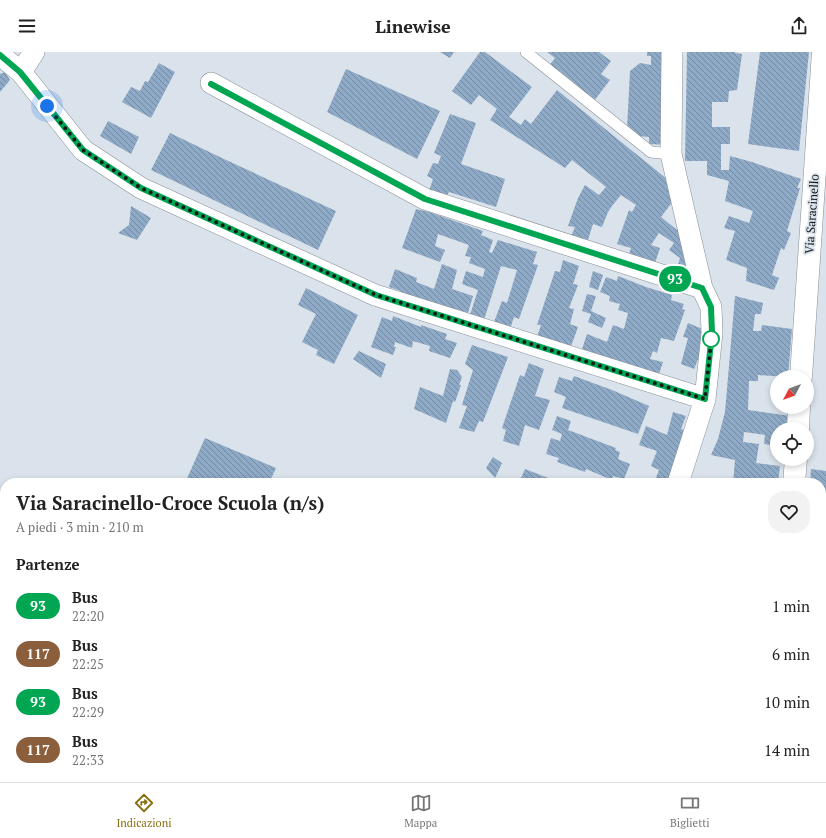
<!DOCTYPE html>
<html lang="it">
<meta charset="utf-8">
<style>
:root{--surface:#fff;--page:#f2f2f2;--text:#222;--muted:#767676;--line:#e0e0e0;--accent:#8a6f10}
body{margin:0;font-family:"PT Serif",serif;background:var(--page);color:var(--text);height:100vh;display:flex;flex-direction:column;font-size:15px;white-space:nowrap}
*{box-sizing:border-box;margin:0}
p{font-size:13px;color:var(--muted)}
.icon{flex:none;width:22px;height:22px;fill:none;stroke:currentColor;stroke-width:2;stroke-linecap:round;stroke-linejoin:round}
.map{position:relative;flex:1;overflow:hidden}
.details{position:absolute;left:0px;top:426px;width:826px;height:304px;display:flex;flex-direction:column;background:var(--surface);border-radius:16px 16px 0 0;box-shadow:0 2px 6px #0003}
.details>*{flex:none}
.badge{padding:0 8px;border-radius:13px;font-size:14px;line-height:26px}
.needle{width:26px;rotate:229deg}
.controls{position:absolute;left:770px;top:318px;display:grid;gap:8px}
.controls a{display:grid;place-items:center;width:44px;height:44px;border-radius:50%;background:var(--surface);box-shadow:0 2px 6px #0003;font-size:20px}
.you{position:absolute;width:20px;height:20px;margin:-10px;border:3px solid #fff;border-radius:50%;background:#1a73e8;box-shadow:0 0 0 6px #1a73e833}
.map>.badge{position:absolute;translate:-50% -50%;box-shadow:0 0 0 2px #fff}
h2{padding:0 16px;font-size:15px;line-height:36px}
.round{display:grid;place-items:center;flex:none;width:42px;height:42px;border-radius:16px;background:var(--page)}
.head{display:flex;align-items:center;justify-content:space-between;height:68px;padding:0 16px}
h1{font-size:19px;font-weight:700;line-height:30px}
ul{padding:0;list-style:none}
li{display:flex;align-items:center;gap:12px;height:48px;padding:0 16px}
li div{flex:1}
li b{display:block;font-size:15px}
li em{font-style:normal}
li .badge{min-width:44px;font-weight:700;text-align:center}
header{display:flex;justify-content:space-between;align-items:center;height:52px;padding:0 16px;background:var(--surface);font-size:18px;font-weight:700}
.dock{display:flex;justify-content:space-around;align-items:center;height:56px;border-top:1px solid var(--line);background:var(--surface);font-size:11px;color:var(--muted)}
.dock a{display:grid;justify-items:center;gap:2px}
.dock .active{color:var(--accent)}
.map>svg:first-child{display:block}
.building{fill:url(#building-back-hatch)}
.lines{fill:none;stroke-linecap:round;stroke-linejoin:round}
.service-casing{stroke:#878f97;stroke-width:12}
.minor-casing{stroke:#878f97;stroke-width:22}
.tertiary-casing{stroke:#878f97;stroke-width:23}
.service{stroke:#fff;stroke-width:11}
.minor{stroke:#fff;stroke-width:21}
.tertiary{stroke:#fff;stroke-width:22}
.line-casing{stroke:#fff;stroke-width:9}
.line{stroke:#00a651;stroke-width:6}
.walk{stroke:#16191c;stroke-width:4;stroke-dasharray:0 7.2}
.stop-dot{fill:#fff;stroke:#00a651;stroke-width:2}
.labels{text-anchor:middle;stroke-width:3.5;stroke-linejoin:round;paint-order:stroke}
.street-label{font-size:12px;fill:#16191c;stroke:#dae2eb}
</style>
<header><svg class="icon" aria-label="menu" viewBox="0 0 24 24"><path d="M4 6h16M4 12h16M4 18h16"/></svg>Linewise<svg class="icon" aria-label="share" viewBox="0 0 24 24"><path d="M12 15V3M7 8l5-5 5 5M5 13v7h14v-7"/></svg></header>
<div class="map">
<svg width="826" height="730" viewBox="0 0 826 730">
<defs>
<pattern id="building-back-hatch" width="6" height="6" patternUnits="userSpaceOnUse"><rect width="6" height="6" fill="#8faac6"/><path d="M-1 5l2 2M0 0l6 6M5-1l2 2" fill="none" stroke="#748aa0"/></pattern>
</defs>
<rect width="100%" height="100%" fill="#dae2eb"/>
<path class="building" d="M440,0H454L450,6Z
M480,0H485L532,35L509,65L521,73L525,67L531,72L557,38L667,127L673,149L661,165L677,178L681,172L695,223H675L680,206L669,198L674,191L659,181L651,193L660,196L653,217L627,208L631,196L617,192L629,158L632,160L636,153L621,143L612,154L608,160L602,175L593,172L586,194L569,189L575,175L568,174L578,146L585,133L599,143L606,135L572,108L565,116L490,68L497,57L479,43L471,53L452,39Z
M547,0H599L611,9L601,22L610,28L594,49L549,14L555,6Z
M647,0H671L669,93L649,92V85L639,84L627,77L630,19L640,11L651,13V4H647Z
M687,0H735V1L742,2L737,38L729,39L728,50H712V75H730V92H721V118H729L730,104L752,110L801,127L797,136H800L787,179L791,181L784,198L781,196L772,223L779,226L774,238L746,229L747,216L726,208L735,179L724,176L729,164L749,171L753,159L725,149L729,129L707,123V109H685Z
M760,0H809L799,99L748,92Z
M159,11L175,20L151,66L122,50L131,35L140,39L145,29L148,30Z
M346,17L440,59L417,107L327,60Z
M5,20L10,28L0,40V22Z
M450,62L476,71L461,112L505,127L496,155L449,140L444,148L428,142L433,127L427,124L433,111L438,112L441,104L434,101Z
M108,69L139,85L131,102L100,84Z
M170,81L224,107L336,159L318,198L151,118Z
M131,154L151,166L137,188L118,181L129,173Z
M416,157L429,160L483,179L481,183L493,188L489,200L492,201L498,188L537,200L533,212L538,213L519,267L514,265L510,277L494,270L502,249L507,251L517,218L501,214L484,268L470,263L478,238L462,232L466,219L483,225L485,217L469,211L471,205L465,204L469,193L438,182L435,194L445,198L440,210L402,196Z
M563,208L579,214L573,232L578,233L569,256L574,257L570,272L578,275L570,297L537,285L541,273H537L555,219L560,220Z
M442,212L457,218L452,237L473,244L468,261L455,257L454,261L400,242L401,239L389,235L395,217L417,226L416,230L434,237Z
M593,219L603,223L598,238L589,235Z
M618,224L646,235L672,243L671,248L684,252L682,257L685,258L674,289L661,286L657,301L653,299L650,307L663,310L658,325L582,297L587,282L607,290L613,273L624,277L628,261L618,258L620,252L609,249L610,244L600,240L606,225L617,229Z
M306,236L358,263L334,312L316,303L318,298L302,290L316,262L298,253Z
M587,242L596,244L591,259L606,266L602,276L588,270L591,262L582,259Z
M735,244L763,251L761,262H755L753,279H761L762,273L792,277L788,325L758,323V329H749L748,358L791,364L789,377H777V394L764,392L765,383L744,380L743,390L759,392L756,411L780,414L778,431H733L735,408L711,403L718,387L725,360Z
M393,264L421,275V273L447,282L445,287L457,291L450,306L429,299L430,294L413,289L412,296L395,290L394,295H396L393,303L371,295L382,265L392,269Z
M688,271L705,278V291L694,317L681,312L688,286L683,285Z
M472,293L508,305L483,370L479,369L474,380L459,376L467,354L462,353L473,318L465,312Z
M359,299L386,312L381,326L353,307Z
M529,311L544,317L535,344L550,348L539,378L525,373L519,394L503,389L506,378L502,376L520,323L524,325Z
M450,317L457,318L462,325L459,333H461L455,350L453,349L446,371L414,357L420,335L443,344Z
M574,324L612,338L649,354L638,382L562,356L566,345L554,340L559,325L572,329Z
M673,360L686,364L681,377L694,381L678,431H654L659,418L651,414L657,399L639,393L646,374L667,383Z
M557,364L571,369L568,378L616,396L615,398L620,400L618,407L630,412L624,427L613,424L612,428L586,417L585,420L557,410L559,406L546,402L551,386L560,389L562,382L552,378Z
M205,386L276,416L269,431H185Z
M493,405L502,411L495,426L486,416Z
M525,417L561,431H519Z
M811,417L826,419V473H821V431H810Z
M821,498H826V539L821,538Z
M208,725H338L336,730H220Z
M404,725H483L481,730H416Z
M579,725H612L608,730H587Z
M707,725H740L738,730H704Z"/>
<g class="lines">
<defs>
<path id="service" d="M526,0L651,100L671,102
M350,730L352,725
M542,730L543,725"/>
<path id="minor" d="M672,0L671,102L702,236L711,255L712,281L705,347L678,431
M0,3L21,20L34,0
M21,20L83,98L141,136L375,243L705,347
M211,31L425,147L702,236
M821,481H826"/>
<path id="tertiary" d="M801,325L823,0
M798,377L799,355
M794,431L796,407
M676,730L679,725"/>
</defs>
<use href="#service" class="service-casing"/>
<use href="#minor" class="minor-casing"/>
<use href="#tertiary" class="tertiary-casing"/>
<use href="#service" class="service"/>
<use href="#minor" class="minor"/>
<use href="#tertiary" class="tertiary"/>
</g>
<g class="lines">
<defs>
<path id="line" d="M0,3L20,20L83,98L141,136L376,243L705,347L712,281L711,255L702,236L425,147L211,32"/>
</defs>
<use href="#line" class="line-casing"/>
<use href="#line" class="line"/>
<path class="walk" d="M47,54L83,98L141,136L376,243L705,347L712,281L711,287"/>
</g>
<circle class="stop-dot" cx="711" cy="287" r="8"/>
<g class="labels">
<g class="street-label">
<text transform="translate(812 162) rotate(-86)" y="4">Via Saracinello</text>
</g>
</g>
</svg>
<div class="controls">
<a><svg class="needle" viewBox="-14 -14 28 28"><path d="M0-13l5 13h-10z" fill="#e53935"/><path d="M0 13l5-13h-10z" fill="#767676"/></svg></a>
<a><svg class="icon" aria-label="locate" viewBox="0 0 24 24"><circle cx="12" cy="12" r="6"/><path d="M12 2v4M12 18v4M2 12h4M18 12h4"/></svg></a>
</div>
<div class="you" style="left:47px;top:54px"></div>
<b class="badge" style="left:675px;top:227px;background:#00a651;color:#fff">93</b>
<section class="details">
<div class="head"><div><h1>Via Saracinello-Croce Scuola (n/s)</h1><p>A piedi · 3 min · 210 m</p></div><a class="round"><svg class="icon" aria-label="heart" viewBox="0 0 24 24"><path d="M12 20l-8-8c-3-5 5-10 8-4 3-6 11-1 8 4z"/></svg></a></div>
<h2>Partenze</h2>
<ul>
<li><span class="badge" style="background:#00a651;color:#fff">93</span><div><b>Bus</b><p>22:20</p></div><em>1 min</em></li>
<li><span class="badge" style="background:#8b5e3c;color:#fff">117</span><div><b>Bus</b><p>22:25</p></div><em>6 min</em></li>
<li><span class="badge" style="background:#00a651;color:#fff">93</span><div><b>Bus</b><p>22:29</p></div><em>10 min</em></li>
<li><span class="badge" style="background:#8b5e3c;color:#fff">117</span><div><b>Bus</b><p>22:33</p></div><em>14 min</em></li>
</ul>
</section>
</div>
<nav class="dock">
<a class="active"><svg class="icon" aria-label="directions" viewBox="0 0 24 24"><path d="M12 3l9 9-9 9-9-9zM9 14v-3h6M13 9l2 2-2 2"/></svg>Indicazioni</a>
<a><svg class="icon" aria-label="map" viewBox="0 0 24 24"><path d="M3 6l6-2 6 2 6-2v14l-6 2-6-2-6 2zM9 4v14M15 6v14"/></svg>Mappa</a>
<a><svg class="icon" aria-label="tickets" viewBox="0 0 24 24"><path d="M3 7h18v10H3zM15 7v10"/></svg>Biglietti</a>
</nav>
